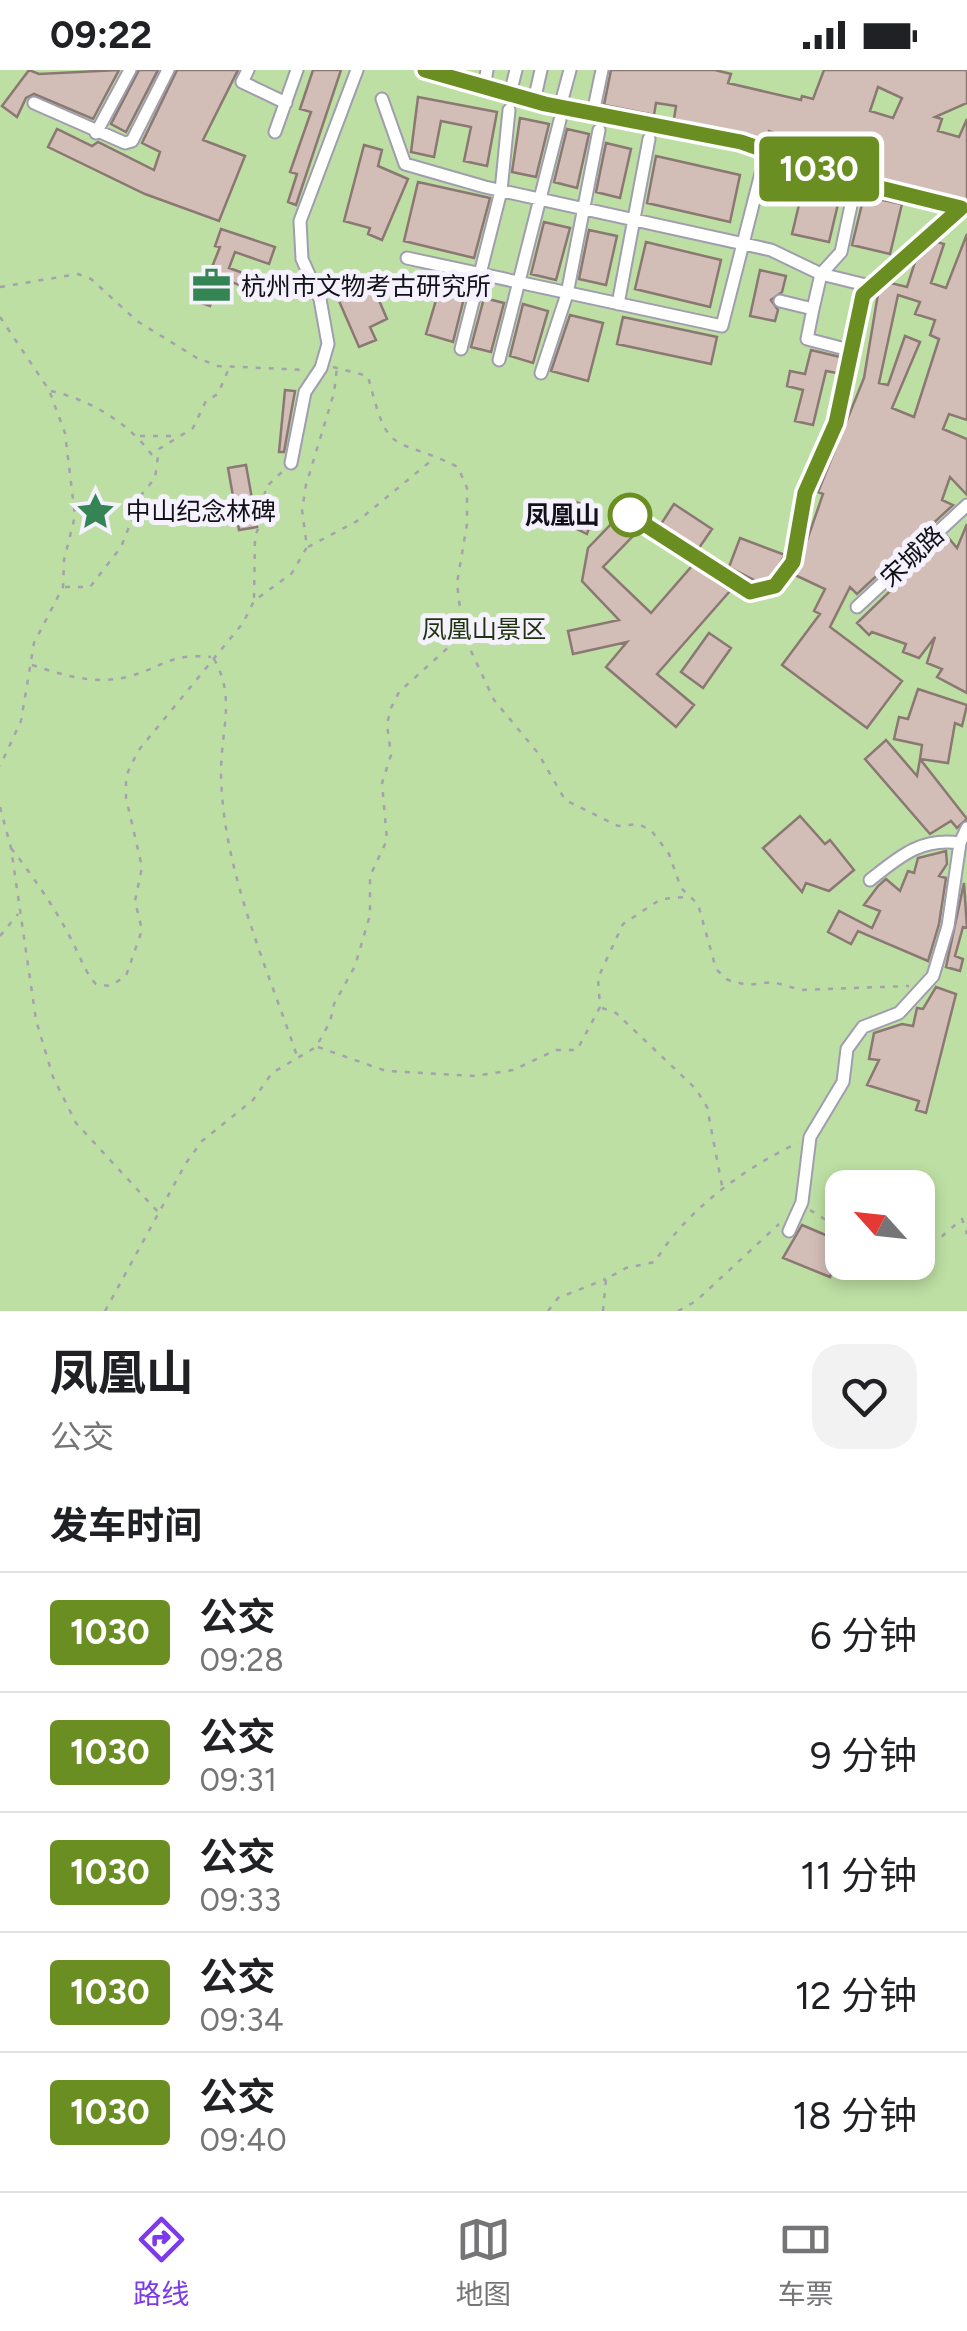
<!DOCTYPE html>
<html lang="zh">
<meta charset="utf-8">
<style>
:root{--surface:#fff;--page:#f2f2f2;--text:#202124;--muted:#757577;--line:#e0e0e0;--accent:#7c3aed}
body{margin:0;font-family:Figtree,"Noto Sans SC",sans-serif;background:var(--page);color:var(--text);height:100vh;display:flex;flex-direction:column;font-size:38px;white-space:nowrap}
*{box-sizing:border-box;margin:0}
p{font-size:32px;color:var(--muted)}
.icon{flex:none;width:55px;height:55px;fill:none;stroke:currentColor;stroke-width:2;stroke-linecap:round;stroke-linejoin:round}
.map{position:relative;height:1241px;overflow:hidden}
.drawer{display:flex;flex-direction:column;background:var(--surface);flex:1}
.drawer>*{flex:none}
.badge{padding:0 20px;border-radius:8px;font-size:35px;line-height:65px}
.needle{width:65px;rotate:297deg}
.buttons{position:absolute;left:825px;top:1100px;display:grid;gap:20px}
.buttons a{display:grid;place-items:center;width:110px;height:110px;border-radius:20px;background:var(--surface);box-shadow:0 5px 15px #0003;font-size:50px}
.map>.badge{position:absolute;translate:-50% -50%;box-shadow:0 0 0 5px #fff}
h2{padding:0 50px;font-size:38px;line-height:90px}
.round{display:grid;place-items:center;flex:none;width:105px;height:105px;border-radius:30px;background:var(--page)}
.summary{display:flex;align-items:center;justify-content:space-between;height:170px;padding:0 50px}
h1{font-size:48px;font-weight:700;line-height:75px}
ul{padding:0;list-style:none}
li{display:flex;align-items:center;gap:30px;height:120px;padding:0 50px;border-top:2px solid var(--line)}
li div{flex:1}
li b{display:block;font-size:38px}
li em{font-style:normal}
li .badge{min-width:110px;font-weight:700;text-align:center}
.status{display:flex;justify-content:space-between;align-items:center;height:70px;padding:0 50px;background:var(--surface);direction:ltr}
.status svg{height:28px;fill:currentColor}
.tab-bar{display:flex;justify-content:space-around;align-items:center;height:140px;border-top:2px solid var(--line);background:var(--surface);font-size:28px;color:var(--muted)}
.tab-bar a{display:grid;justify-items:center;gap:5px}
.tab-bar .active{color:var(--accent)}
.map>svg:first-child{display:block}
.green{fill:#bddfa3;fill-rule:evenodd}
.building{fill:#d2bdb7;stroke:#8b7873;stroke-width:2.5;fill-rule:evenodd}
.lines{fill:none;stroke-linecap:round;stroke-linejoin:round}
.minor-casing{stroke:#a09dae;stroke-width:15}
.path{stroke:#a4a2ac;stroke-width:2.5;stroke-dasharray:5 8;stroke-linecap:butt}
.minor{stroke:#fff;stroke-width:11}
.line-casing{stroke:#fff;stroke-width:22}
.line{stroke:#6b8e23;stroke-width:15}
.stop-dot{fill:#fff;stroke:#6b8e23;stroke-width:5}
.labels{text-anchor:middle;stroke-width:10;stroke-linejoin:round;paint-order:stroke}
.poi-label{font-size:25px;fill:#121117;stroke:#f5f2fe;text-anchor:start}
.stop-label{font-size:25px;font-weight:bold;fill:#121117;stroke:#f5f2fe;text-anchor:end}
.street-label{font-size:25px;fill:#121117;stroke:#f5f2fe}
.park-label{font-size:25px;fill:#1f320e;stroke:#f5f2fe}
</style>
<div class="status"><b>09:22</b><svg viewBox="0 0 49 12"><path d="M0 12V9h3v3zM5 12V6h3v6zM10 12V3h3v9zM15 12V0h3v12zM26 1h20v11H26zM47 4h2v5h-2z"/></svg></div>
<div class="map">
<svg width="967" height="1241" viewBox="0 0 967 1241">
<rect width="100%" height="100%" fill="#f5f2fe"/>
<path class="green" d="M0,0H967V1241H0ZM842,1118H918V1192H842Z"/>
<path class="building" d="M29,0L39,4L119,0L93,49L34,24L26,28L17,47L2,36Z
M139,0H158L126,62L111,54Z
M177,0H238L203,70L245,86L219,151L145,124L48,77L57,59L92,76L98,72L154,100L160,82L142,73Z
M313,0H341L296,135L288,132L297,104L290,102L311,42L300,39Z
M611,0H715L731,4L728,13L801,30L802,26L813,29L824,0H967V33L935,47L942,49L938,61L959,67L967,49V130L859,103L786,78L789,68L769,61L766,71L674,49L676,36L656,33L654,45L604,35ZM878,17L902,28L893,48L870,41Z
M418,27L497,42L487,96L464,91L471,57L441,51L434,87L411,82Z
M520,48L549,54L536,107L512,102Z
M567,59L589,64L577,118L554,112Z
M606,73L631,79L620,128L596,122Z
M364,75L382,80L378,96L408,109L382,170L368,164L370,158L344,151Z
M656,86L740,105L730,152L647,133Z
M418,112L490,128L474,188L404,171Z
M827,112L842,117L829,172L792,164L803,118L824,123Z
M864,126L902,134L890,184L852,175Z
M544,152L570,158L556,210L531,204Z
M221,159L275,177L269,194L235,182L229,198L271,213L266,225L221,208L210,236L198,232L220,177L215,176Z
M589,160L617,166L606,215L579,209Z
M967,164V350L949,344L943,359L967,369V425L950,407L942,430L953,435L857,524L850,517L830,557L902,611L867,658L782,595L820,544L814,541L825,519L795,505L823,424L818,422L864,308L878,224L891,213L907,217L915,192L937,172L944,174L931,213L946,218ZM898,225L920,232L915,244L935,250L930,265L939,269L914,347L892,338L920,272L905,266L888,315L879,313Z
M646,172L721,190L710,237L635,219Z
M760,200L786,206L782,222L771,230L778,240L775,251L750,246Z
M372,214L387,249L370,257L376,270L359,277L336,224Z
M439,220L464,228L453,272L426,264Z
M484,228L504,233L491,282L471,277Z
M523,234L548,241L533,293L510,286Z
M570,245L603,253L588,311L551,301Z
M623,247L717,267L711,294L617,274Z
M811,280L840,287L837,303L826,301L813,355L795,351L803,320L787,316L790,301L805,304Z
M285,320L295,321L284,382H279Z
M246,395L257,457L239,460L228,398Z
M576,432L595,440L587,464L569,455Z
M674,434L712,459L699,478L661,454Z
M617,448L637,462L603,497L651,543L692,496L730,521L657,604L694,635L676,657L606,597L627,572L573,584L568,561L619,550L582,511L588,478Z
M967,454V623L937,607L942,599L927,593L935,567L919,588L903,582L906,574L872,562L869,565L857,553L947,466L957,478Z
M740,468L785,485L770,509L756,511L729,497Z
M709,563L731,578L703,618L681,602Z
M918,619L967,635L962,656L955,653L948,693L920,689L922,675L894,669L899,647L908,649Z
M886,670L917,706L920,689L967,749L957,758L951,751L930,764L865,689Z
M800,746L825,774L830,770L854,800L829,821L806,813L802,822L763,778Z
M946,781L947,794L939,806L946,808L939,854L928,891L858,861L851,874L828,862L839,841L872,858L880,841L864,835L878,816L886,809L900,821L908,801L914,803L918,788Z
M964,813L967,858L963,857L955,886L963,889L960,901L946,897Z
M936,917L956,924L926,1043L916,1040L919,1031L867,1015L879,990L869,989L874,963L902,954L913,956L917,938L923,939Z
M802,1155L842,1172L830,1207L783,1188Z"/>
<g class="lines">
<defs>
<path id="minor" d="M248,0L242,12L286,33
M425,0L545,34L741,72L856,112L967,140
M484,17L487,0
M510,24L516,0
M382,29L405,94L485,117L771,180L821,204L841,182L853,126
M534,31L541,0
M34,33L125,73L132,71L168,0
M560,37L570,0
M593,43L602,0
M275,62L297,0
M96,63L130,0
M407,188L722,256L761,103
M780,231L813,239L807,269L849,280
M618,234L649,69
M813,239L821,204L870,216
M461,279L501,121L509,40
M499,290L560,50
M541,303L567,224L599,60
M291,393L305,322L321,298L328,274L320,229L302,189L300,151L357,0
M620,439L751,522L775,517L793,492L805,423L836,353L863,225L961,139
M857,537L967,435
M870,810C899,787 921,767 960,773
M789,1161L802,1132L810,1067L843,1012L847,979L863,957L899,943L933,906L948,856L960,773L967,758"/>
</defs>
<use href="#minor" class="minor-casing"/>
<path class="path" d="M0,217L78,204L91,209L137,251L197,288L218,296L306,300
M0,247L49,320L65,363L75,446L64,490L63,517L34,573L21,651L0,696
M333,297L368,306C389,390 391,364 458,397L467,418V454L457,513L463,564L494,630L538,683L565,730L618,756L638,754L651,760L669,784L681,818L698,834L716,899L728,910L747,915L773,912L801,920L909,916
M51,321C91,330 131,354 154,388
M140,366H172
M308,477L359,450L432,390
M65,517H90L121,477L142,424L155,408L159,379L193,358L206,331L218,324L229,298
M254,528L255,466L265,443V418L283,401
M214,589C236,628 221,659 221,702C222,799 266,894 297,986
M32,595C63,605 93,615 127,607C164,597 169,583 211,587
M0,737L11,778L36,950L53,1007L76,1053L159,1143
M11,778C34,808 56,839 73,873C81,888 84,901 96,914L110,916L126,906L142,860L135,831L142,797L126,728V706L138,681L243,553L254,531L292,503L307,477L302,440L306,415L334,323L337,297
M0,866L18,844
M602,938L616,943L696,1019L707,1037L723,1121
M318,977L386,1001L475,1006L513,1000L556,980H577L600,937L598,908L623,854L661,829L685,827
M810,1140L842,1160
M918,1177L940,1168L962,1149L967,1164
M105,1241L186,1093L202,1071L253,1030L272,1003L316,977L330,952L334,934L355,896L370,845V806L387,770L382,713L391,685L387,654L391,638L399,622L462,565
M548,1241L558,1228L606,1209
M603,1241L606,1209L626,1198L655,1192C685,1141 744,1098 798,1073
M678,1241L696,1231L779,1154"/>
<use href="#minor" class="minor"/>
</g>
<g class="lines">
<defs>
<path id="line" d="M425,0L545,34L741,72L856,112L961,138L863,225L836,353L805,423L793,492L775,516L750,522L630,445"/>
</defs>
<use href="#line" class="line-casing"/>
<use href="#line" class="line"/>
</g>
<defs>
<symbol id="office-bare" viewBox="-9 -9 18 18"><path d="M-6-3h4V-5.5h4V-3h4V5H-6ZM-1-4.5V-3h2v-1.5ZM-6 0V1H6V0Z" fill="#358454" stroke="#f5f2fe" stroke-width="2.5" paint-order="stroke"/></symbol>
<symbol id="sight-bare" viewBox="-9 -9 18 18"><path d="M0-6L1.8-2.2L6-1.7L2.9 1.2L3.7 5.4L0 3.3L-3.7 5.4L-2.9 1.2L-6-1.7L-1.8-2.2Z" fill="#358454" stroke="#f5f2fe" stroke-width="2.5" paint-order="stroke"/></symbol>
</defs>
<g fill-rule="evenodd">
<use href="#office-bare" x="184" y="188" width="55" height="55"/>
<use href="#sight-bare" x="68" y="414" width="55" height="55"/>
</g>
<circle class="stop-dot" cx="630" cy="445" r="20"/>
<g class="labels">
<g class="poi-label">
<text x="241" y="225">杭州市文物考古研究所</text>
<text x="126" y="450">中山纪念林碑</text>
</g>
<g class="stop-label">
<text x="600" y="454">凤凰山</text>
</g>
<g class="street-label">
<text transform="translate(912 486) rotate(-43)" y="9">宋城路</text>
</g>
<g class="park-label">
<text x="484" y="568">凤凰山景区</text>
</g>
</g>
</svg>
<div class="buttons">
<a><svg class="needle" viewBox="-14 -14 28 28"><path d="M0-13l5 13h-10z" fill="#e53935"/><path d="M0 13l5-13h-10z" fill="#757577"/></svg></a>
</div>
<b class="badge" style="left:819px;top:99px;background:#6b8e23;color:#fff">1030</b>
</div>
<section class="drawer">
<div class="summary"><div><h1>凤凰山</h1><p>公交</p></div><a class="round"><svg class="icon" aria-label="heart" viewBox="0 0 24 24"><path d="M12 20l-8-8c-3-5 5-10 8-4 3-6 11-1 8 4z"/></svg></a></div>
<h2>发车时间</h2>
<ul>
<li><span class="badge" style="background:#6b8e23;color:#fff">1030</span><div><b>公交</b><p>09:28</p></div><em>6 分钟</em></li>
<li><span class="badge" style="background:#6b8e23;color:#fff">1030</span><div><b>公交</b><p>09:31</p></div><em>9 分钟</em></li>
<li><span class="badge" style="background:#6b8e23;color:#fff">1030</span><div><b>公交</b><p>09:33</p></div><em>11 分钟</em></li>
<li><span class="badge" style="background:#6b8e23;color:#fff">1030</span><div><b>公交</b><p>09:34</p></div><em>12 分钟</em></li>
<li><span class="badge" style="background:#6b8e23;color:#fff">1030</span><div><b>公交</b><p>09:40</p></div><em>18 分钟</em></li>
</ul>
</section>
<nav class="tab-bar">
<a class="active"><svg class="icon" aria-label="directions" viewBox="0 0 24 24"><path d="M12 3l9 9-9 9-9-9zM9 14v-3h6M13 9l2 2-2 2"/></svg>路线</a>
<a><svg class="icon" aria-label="map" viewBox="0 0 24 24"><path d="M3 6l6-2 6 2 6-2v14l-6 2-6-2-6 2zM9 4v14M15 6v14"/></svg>地图</a>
<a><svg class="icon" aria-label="tickets" viewBox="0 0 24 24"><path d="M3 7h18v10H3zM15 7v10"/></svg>车票</a>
</nav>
